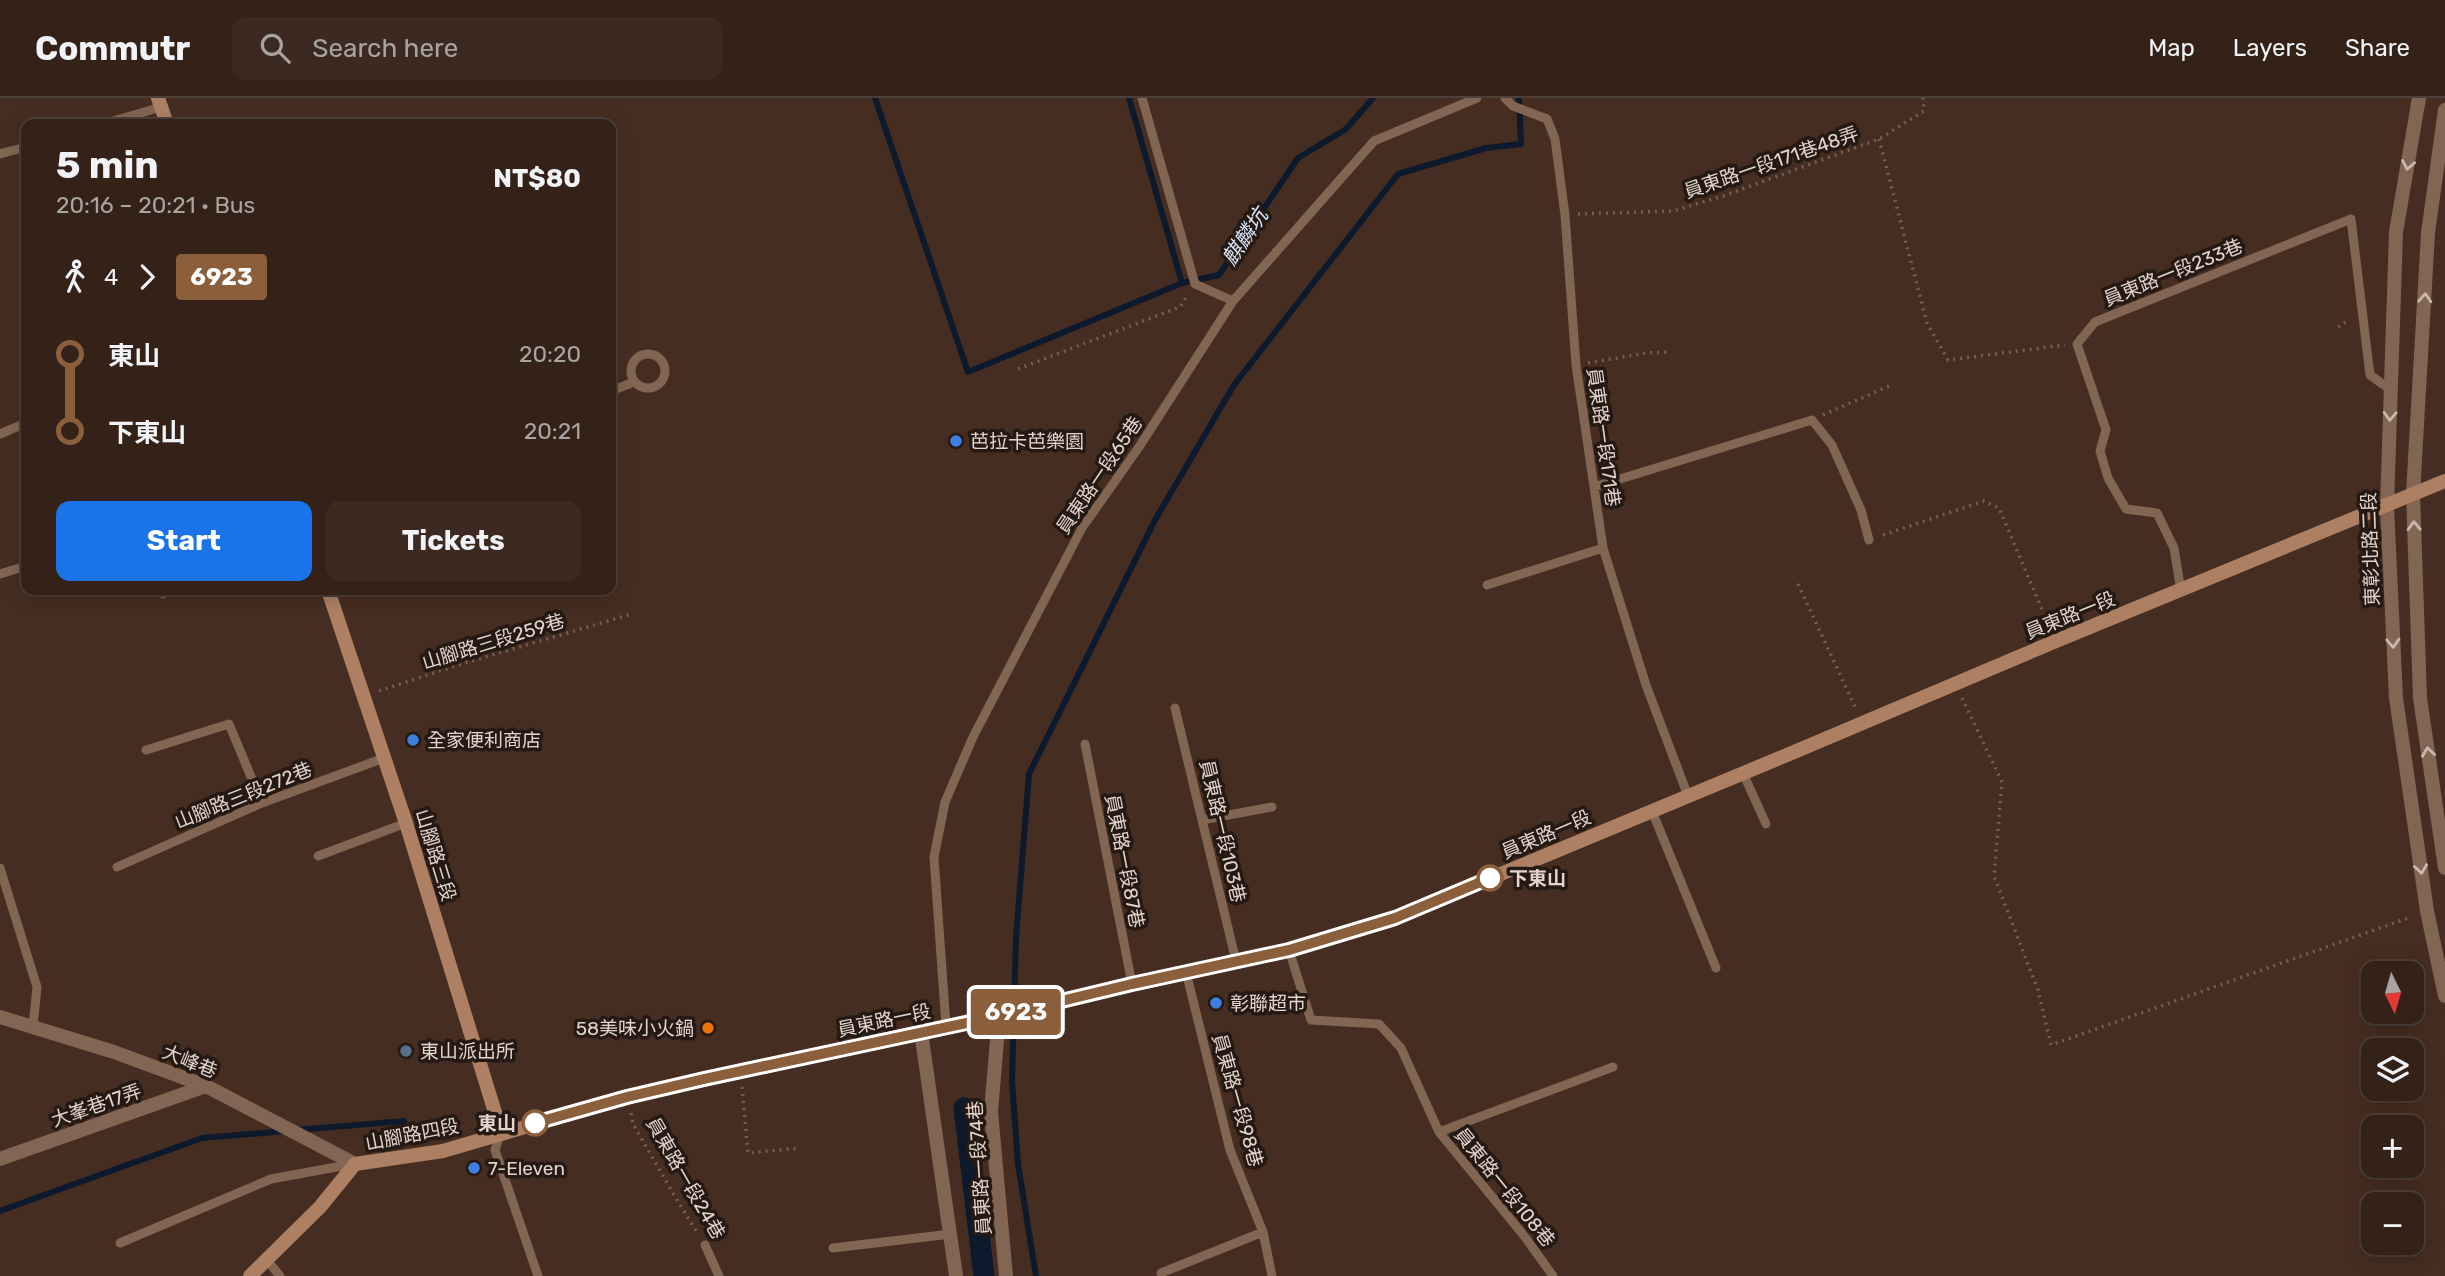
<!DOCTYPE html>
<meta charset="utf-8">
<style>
:root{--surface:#342219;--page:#3c2a22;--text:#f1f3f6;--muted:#a9a4a2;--line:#4e3f38;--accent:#1a73e8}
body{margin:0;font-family:Rubik,"Noto Sans TC",sans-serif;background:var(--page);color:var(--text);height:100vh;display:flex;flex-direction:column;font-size:26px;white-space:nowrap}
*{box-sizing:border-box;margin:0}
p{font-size:23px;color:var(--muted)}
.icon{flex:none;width:38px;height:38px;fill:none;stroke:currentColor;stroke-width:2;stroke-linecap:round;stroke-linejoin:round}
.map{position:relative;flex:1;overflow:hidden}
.sheet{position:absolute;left:21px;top:21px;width:595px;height:476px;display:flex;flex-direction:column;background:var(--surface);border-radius:14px;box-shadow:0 4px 18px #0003,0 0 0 2px var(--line)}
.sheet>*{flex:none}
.badge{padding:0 14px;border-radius:5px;font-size:24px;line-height:46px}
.needle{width:46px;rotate:175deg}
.controls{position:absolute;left:2361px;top:863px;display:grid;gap:14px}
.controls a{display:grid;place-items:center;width:63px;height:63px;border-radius:14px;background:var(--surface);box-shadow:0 4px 18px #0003,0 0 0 2px var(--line);font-size:35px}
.map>.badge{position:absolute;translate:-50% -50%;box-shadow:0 0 0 4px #fff}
.legs{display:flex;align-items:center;gap:10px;height:77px;padding:0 35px;font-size:23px}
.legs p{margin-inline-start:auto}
.head{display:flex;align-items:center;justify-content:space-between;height:119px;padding:0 35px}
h1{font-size:38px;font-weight:700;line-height:52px}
.action{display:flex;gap:14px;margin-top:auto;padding:14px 35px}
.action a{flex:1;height:80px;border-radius:14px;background:var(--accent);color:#fff;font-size:28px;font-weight:700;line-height:80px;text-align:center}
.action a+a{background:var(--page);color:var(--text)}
ul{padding:0 35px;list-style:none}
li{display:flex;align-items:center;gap:24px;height:77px;font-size:26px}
li i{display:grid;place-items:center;width:10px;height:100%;margin:0 9px;background:currentColor}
li i::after{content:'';width:18px;height:18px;margin:-9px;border:5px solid;border-radius:50%;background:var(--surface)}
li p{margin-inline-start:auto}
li:first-child i{background:linear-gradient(#0000 50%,currentColor 0)}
li:last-child i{background:linear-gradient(currentColor 50%,#0000 0)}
header{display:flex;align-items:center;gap:42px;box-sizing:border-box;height:98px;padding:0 35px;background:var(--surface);border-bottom:2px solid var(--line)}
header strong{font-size:33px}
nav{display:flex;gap:38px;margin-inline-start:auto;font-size:24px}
.search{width:490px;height:63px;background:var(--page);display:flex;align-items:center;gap:18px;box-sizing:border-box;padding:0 24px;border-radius:14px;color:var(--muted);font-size:26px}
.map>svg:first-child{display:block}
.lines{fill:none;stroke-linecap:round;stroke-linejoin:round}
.stream{stroke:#0d192c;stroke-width:6}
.canal{stroke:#0d192c;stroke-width:21}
.path{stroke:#755f54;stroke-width:3.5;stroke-dasharray:2 5;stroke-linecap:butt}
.service{stroke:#826653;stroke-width:9}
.minor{stroke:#826653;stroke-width:14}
.tertiary{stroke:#826653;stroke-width:14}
.secondary{stroke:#ad8063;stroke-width:14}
.oneway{stroke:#cbb8ad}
.line-1-casing{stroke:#fff;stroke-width:16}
.line-1{stroke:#8b5e3c;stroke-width:10}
.shop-dot{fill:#3f7fe0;stroke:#241913;stroke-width:2.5}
.stop-1-dot{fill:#fff;stroke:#8b5e3c;stroke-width:3.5}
.food-dot{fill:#e8710a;stroke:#241913;stroke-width:2.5}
.service-dot{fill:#5c6f8a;stroke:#241913;stroke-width:2.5}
.labels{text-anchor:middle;stroke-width:7;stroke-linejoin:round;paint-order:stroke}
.street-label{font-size:19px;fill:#e3d3cb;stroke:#241913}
.poi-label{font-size:19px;fill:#e3d3cb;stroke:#241913;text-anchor:start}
.stop-label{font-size:19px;font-weight:bold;fill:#e3d3cb;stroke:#241913;text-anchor:start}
.water-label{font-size:21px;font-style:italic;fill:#d8e4f7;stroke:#241913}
</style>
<header>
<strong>Commutr</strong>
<div class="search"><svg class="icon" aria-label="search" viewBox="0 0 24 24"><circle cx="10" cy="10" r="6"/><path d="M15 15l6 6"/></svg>Search here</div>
<nav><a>Map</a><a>Layers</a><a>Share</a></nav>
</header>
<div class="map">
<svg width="2445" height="1178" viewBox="0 0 2445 1178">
<rect width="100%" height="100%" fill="#462d21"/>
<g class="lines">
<path class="stream" d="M875,0L968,274L1182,185
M1129,0L1182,185L1219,177L1298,60L1346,31L1373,0
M297,1032L404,1023
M0,1113L202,1040L286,1033
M1036,1178L1018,1066L1012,983L1016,840L1029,676L1155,422L1234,287L1398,76L1486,50L1521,46L1519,0"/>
<path class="canal" d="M964,1010L984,1178"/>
<path class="path" d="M1879,41L1927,225L1948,262L2065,247
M1578,116L1673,113L1723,98L1879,41L1924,13L1923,0
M2338,229L2349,222
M1588,265L1646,255L1670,254
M1018,271L1180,209L1188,197
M1823,317L1889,288
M1883,437L1984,403L1999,410L2049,528
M1798,486L1856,611
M379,593L458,567L632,516
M1962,600L2002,684L1994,778L2038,892L2051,947L2411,819
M742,989L748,1055L800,1050
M631,1015L633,1026L674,1097L698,1136"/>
<path class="service" d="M1142,0L1195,186L1233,203
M1505,0L1513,8L1547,21L1555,41L1565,117L1576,267L1603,450L1646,587L1688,698
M103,26L161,9
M0,56L26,49
M631 273a17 17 0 1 1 34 0a17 17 0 1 1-34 0Z
M611,293L634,284
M0,336L26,325
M1594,389L1812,322L1832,347L1861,412L1869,442
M0,476L26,468
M1487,487L1603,450
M162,492L163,496
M2181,493L2174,450L2157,415L2126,411L2108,380L2100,353L2106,332L2077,246L2095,224L2351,121L2370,277L2391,292
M1175,610L1236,863
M1085,646L1132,886
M146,652L229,626L262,705
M1743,675L1766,726
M1652,713L1716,870
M1202,722L1272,709
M318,758L406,725
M117,769L262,705L384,660
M0,770L37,889L33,929
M1289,852L1311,922L1379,926L1401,950L1439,1034L1525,1139L1553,1178
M1186,874L1230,1052L1263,1134L1272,1178
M946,928L934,759L945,704L973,639L1082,430L1139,349L1233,203L1374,43L1477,0
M501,1034L495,1052L538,1178
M1439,1034L1613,969
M120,1145L271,1081L353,1066
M705,1147L719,1178
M833,1150L951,1136
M266,1161L280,1178
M1161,1175L1263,1134"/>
<path class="minor" d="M999,918L991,1014L1006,1178
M0,919L114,954L206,988L355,1066
M921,934L956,1178
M0,1061L206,988"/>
<path class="tertiary" d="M2419,0L2396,134L2387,408L2396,600L2427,813L2445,898
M2445,12L2428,135L2413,396L2420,600L2445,770"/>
<path class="secondary" d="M158,0L167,26
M328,492L406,725L501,1034
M250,1178L320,1109L355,1066L443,1053L627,999L1289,852L1395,820L1787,657L2056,543L2445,383"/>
</g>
<defs><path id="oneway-chevron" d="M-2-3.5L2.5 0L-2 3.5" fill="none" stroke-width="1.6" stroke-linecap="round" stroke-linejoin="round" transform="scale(1.75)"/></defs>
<g class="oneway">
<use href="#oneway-chevron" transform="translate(2408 67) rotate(100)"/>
<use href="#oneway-chevron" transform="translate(2425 200) rotate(-87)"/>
<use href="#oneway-chevron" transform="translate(2390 318) rotate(92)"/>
<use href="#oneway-chevron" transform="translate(2414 428) rotate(-92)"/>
<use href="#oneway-chevron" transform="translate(2393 545) rotate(87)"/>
<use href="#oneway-chevron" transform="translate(2428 654) rotate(-98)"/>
<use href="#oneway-chevron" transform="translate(2421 771) rotate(82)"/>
</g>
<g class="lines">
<defs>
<path id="line-1" d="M535,1025L627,999L704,981L999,918L1132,886L1289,852L1395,820L1490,780"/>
</defs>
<use href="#line-1" class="line-1-casing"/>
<use href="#line-1" class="line-1"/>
</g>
<g class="shop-dot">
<circle cx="956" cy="343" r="7"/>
<circle cx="413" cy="642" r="7"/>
<circle cx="1216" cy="905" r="7"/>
<circle cx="474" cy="1070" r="7"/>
</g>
<g class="stop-1-dot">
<circle cx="1490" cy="780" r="12"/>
<circle cx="535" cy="1025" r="12"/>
</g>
<circle class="food-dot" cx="708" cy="930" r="7"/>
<circle class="service-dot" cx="406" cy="953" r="7"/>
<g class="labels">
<g class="street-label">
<text transform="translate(1771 64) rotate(-19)" y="7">員東路一段171巷48弄</text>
<text transform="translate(2173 174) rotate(-22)" y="7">員東路一段233巷</text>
<text transform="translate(1604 339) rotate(82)" y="7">員東路一段171巷</text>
<text transform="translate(1099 377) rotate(-56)" y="7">員東路一段65巷</text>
<text transform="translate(2370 451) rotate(-92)" y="7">東彰北路二段</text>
<text transform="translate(2070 517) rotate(-22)" y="7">員東路一段</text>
<text transform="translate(493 543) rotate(-17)" y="7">山腳路三段259巷</text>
<text transform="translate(243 697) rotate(-22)" y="7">山腳路三段272巷</text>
<text transform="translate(1223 733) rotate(77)" y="7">員東路一段103巷</text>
<text transform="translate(1546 736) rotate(-23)" y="7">員東路一段</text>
<text transform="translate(436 757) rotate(73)" y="7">山腳路三段</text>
<text transform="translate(1125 763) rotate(79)" y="7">員東路一段87巷</text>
<text transform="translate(884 922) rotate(-12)" y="7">員東路一段</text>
<text transform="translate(190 963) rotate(22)" y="7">大峰巷</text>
<text transform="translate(1238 1002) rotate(74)" y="7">員東路一段98巷</text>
<text transform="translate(96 1007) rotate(-19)" y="7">大峯巷17弄</text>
<text transform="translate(412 1036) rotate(-11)" y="7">山腳路四段</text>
<text transform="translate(979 1070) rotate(-94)" y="7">員東路一段74巷</text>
<text transform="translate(686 1080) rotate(60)" y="7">員東路一段24巷</text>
<text transform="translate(1505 1089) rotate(51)" y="7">員東路一段108巷</text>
</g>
<g class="poi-label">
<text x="970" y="350">芭拉卡芭樂園</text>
<text x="427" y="649">全家便利商店</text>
<text x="1230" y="912">彰聯超市</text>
<text x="694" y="937" text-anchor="end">58美味小火鍋</text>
<text x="420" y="960">東山派出所</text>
<text x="488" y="1077">7-Eleven</text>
</g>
<g class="stop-label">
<text x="1509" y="787">下東山</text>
<text x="516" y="1032" text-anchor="end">東山</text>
</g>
<g class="water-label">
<text transform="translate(1245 139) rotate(-56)" y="7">麒麟坑</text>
</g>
</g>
</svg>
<div class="controls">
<a><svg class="needle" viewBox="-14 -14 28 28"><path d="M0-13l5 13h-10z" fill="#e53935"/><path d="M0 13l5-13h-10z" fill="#a9a4a2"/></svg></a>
<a><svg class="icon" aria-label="layers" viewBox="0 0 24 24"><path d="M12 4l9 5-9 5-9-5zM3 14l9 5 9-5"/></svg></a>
<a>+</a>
<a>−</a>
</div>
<b class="badge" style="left:1016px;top:914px;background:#8b5e3c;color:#fff">6923</b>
<section class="sheet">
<div class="head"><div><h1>5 min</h1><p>20:16 – 20:21 · Bus</p></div><b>NT$80</b></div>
<div class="legs"><svg class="icon" aria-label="walk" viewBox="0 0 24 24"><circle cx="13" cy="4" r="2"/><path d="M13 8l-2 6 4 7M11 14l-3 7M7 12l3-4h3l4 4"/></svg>4<svg class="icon" aria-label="forward" viewBox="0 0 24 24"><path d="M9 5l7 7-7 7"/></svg><b class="badge" style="background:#8b5e3c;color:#fff">6923</b></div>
<ul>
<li><i style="color:#8b5e3c"></i><b>東山</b><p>20:20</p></li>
<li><i style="color:#8b5e3c"></i><b>下東山</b><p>20:21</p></li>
</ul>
<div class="action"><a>Start</a><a>Tickets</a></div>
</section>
</div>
